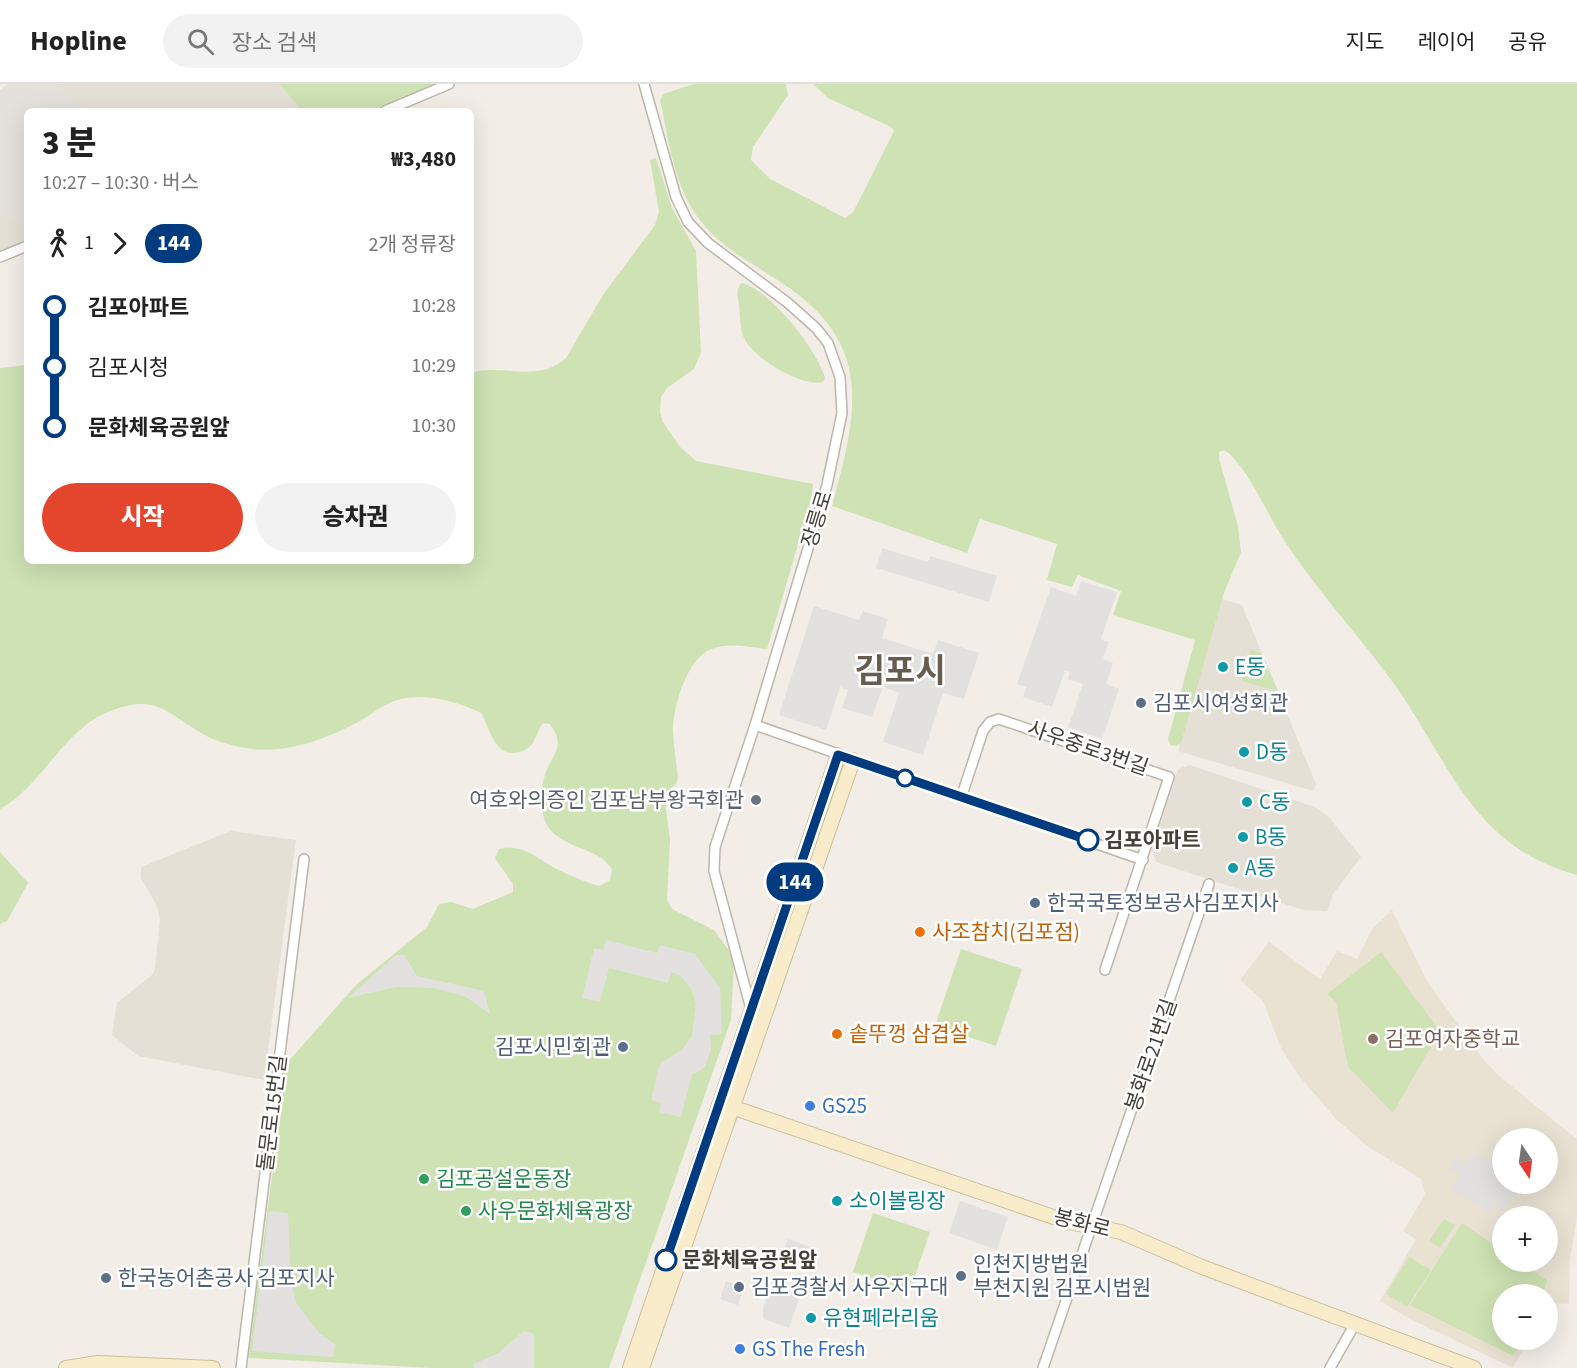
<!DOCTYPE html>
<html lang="ko">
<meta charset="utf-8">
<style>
:root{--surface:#fff;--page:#f2f2f2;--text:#222;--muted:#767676;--line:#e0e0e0;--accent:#e3452d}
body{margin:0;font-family:"Source Sans 3","Noto Sans KR",sans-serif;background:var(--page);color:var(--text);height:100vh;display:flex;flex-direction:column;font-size:22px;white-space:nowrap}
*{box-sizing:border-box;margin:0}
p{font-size:20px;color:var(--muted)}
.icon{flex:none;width:33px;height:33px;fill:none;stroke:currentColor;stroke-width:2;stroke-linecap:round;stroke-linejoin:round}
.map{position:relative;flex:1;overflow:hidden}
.drawer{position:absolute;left:24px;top:24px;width:450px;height:456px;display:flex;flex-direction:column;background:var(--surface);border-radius:9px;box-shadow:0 6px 24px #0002}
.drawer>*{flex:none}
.badge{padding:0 12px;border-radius:20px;font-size:21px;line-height:39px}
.needle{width:39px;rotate:167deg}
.tools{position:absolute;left:1492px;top:1044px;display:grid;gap:12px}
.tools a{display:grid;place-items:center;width:66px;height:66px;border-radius:50%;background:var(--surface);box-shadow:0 6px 24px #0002;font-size:30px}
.map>.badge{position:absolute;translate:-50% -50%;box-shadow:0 0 0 3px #fff}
.legs{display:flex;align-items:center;gap:9px;height:66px;padding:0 18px;font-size:20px}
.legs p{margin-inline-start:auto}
.headline{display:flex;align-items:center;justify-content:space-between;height:102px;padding:0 18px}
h1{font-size:33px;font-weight:800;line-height:45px}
.action{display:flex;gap:12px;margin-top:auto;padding:12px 18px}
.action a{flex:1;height:69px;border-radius:36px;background:var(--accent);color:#fff;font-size:24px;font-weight:800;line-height:69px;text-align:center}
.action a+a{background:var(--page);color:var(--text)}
ul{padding:0 18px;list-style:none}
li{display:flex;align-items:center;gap:21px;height:60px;font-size:22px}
li i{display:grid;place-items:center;width:9px;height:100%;margin:0 8px;background:currentColor}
li i::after{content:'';width:15px;height:15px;margin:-8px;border:4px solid;border-radius:50%;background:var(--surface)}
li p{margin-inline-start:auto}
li:first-child i{background:linear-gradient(#0000 50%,currentColor 0)}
li:last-child i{background:linear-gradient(currentColor 50%,#0000 0)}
header{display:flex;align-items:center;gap:36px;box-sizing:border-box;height:84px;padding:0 30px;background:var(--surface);border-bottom:2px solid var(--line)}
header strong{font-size:28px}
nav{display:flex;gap:33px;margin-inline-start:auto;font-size:21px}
.search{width:420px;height:54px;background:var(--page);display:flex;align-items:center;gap:15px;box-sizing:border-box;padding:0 21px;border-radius:33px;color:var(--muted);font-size:22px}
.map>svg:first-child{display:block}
.residential{fill:#e5e0d6}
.industrial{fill:#e4e0dc}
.education{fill:#e9e2d3;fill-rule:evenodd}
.green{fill:#cee2b4}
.parking{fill:#e3e1df}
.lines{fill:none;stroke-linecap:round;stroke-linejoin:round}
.street-casing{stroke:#bcb6ab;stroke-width:12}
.secondary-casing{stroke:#ccbf9b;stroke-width:16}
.street{stroke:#fff;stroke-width:9}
.secondary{stroke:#f9ecca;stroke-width:14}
.line-1-casing{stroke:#fff;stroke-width:14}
.line-1{stroke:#003b80;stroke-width:9}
.culture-dot{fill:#0f9aa8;stroke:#fff;stroke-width:2}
.service-dot{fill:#5c6f8a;stroke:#fff;stroke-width:2}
.stop-1-dot{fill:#fff;stroke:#003b80;stroke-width:3}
.worship-dot{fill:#6b7280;stroke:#fff;stroke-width:2}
.food-dot{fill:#e8710a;stroke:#fff;stroke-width:2}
.education-dot{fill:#8d6e63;stroke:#fff;stroke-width:2}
.shop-dot{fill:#3f7fe0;stroke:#fff;stroke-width:2}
.leisure-dot{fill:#2e9e5b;stroke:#fff;stroke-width:2}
.labels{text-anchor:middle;stroke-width:5;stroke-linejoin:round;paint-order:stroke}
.street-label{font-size:21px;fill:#443f37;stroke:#fff}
.culture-label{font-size:21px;fill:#0d838f;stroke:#fff;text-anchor:start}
.service-label{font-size:21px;fill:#4e5e75;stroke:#fff;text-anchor:start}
.worship-label{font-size:21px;fill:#5b616d;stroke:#fff;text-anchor:end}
.stop-label{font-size:21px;font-weight:bold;fill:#443f37;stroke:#fff;text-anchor:start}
.food-label{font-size:21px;fill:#c56008;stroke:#fff;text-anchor:start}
.education-label{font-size:21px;fill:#785e54;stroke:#fff;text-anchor:start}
.shop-label{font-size:21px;fill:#366cbe;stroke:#fff;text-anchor:start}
.leisure-label{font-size:21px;fill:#27864d;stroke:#fff;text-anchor:start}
.town-label{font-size:33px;font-weight:bold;fill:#665c4f;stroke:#fff}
</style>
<header>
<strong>Hopline</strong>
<div class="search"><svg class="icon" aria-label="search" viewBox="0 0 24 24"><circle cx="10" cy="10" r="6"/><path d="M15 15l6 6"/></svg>장소 검색</div>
<nav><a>지도</a><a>레이어</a><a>공유</a></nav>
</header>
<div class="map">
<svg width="1577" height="1284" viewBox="0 0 1577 1284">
<rect width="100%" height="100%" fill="#f2eee7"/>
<path class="residential" d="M55,0H279L302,27H86Z
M0,130L27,142V158L0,168Z
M1222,515L1242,521L1316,700L1313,707L1178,667Z
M1190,681L1315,723L1329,733L1361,773L1333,810L1327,827L1303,826L1156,778L1152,766L1178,685Z
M231,747L296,756L264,996L138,972L112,951L117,919L153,890L155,884L160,836L157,822L141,794V783Z"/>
<path class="industrial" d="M8,0H55L86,27H27V142L0,130V6Z"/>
<path class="education" d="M1392,826L1427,897L1483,975L1499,992L1577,1055V1133L1570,1175L1569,1220L1548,1219V1210H1503V1256H1528L1513,1284L1408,1234L1380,1217L1416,1155L1403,1147L1422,1116L1425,1109L1421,1095L1367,1062L1336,1035L1299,992L1281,964L1263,917L1240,896L1269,858L1320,895L1337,867L1357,875L1372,845ZM1503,1054H1548V1100H1503ZM1503,1132H1548V1178H1503Z"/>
<path class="green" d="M279,0H437L370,27H302Z
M694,0H786L788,11L753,63L751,76L770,95L845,134L853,128L859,117L894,47L891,43L828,14L813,0H1577V791C1474,763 1451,682 1397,604C1361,553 1318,509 1284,456C1269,434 1246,379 1224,366L1219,368V375L1238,442L1241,468L1224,509L1181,659L1176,662L1170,661L1168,655L1195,556L1113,531L1121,507L1078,491L1072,503L1047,496L1057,460L980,435L967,469L832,422C858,326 875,259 779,197C752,179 720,163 700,136C674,103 669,57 660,16L663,10Z
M656,74L672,124L696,167L701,269L694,285L667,304L661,313L660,328L663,338L680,363L696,377L813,400L811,417L767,565C749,563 729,558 711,565C687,575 673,622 673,647C674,662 676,678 678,694L676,700L664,710L670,756L667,815L672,825L714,846L728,865L734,879L731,936L609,1284H431L248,1274L287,979L356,901L427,843L439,820L451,818L473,825L513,808V800L495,774L499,765C525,759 538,776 559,786C570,792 583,796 595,801L600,802L610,796L612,786C602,763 556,765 545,737C540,724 540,704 545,691C552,669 567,663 550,640L543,639C538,645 537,653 532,660C529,664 525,666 520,668C494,675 491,645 481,629C456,617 424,608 397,616C383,620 371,631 358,638C324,656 283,671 245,664C229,661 211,656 198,647C165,627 154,610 111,627C63,644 44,701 0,725V284L27,281V477H471V289C503,279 538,300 566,274L603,211L655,141L659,128L650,76Z
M742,199C769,205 818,267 825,294L823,298C801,303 753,274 744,254C740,244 740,232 739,221C738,213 735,205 742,199Z
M1251,565L1262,570L1278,607L1241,597Z
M0,768L28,799L7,837L0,840Z
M961,865L1022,885L996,962L935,942Z
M1381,868L1440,947L1393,1029L1348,983L1336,918L1327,910Z
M873,1129L930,1148L910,1207L853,1188Z
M1444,1135L1455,1141L1440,1164L1429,1157Z
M1462,1139L1503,1167V1178H1519L1547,1196L1543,1210H1503V1256H1521L1513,1272L1410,1221Z
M1409,1173L1431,1186L1407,1223L1386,1210Z"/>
<path class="parking" d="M882,464L928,478L930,472L997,492L989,518L876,484Z
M1081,497L1117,508L1101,555L1109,558L1103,575L1113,579L1106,600L1119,605L1102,655L1068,643L1083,600L1068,595L1070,588L1065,587L1052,623L1023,613L1026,603L1017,600L1051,503L1076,512Z
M814,522L859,536L863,527L888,535L882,554L933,570L938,556L979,569L964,615L943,609L923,671L883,658L899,609L883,603L872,633L842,624L848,606L840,603L826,646L779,631Z
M606,856L657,869L660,861L695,870L720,904L722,950L710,951L711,965L705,983L692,991L681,1033L659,1028L661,1019L651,1016L660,979L682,966L692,952L696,919L691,905L680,891L671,888L668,899L609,884L600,918L582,914L594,864L603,866Z
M396,871H404L417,892L484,907L490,930L466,913L435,904L396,903L348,914Z
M1495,1064L1503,1069V1100H1520L1503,1127L1494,1122L1490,1129L1451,1106L1460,1091L1449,1085L1456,1072L1467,1079L1474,1069L1488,1077Z
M960,1117L1008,1133L997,1166L949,1149Z
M269,1127L288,1129L291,1197L296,1219L320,1250L335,1260L333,1273L252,1267Z
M788,1155L811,1163L804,1184L780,1176Z
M773,1194L803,1204L789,1244L764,1235L763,1232V1224Z
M726,1197L744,1203L738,1221L720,1215Z
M524,1247L534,1249V1284H474V1280L498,1269Z"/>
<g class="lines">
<defs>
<path id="street" d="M644,0L676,113L688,138L708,159L788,219L816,244L828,259L840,293L842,329L827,401L755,641L715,763L714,787L751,925
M385,27L449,0
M0,173L27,162
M755,641L1143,776
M961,714L983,647L990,638L999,635L1169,693L1105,886
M241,1284L304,775
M1043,1284L1209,800
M1330,1284L1356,1238"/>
<path id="secondary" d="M720,1019L1068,1138L1121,1148L1202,1183L1474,1284
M66,1284L98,1279L213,1284
M630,1284L838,671
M642,1284L853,676"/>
</defs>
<use href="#street" class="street-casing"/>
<use href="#secondary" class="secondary-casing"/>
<use href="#street" class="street"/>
<use href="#secondary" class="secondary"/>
</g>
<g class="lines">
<defs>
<path id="line-1" d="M666,1176L838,671L1088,756"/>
</defs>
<use href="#line-1" class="line-1-casing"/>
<use href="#line-1" class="line-1"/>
</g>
<g class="culture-dot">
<circle cx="1223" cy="583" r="6"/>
<circle cx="1244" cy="668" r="6"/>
<circle cx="1247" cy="718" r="6"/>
<circle cx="1243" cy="753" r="6"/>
<circle cx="1233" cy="784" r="6"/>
<circle cx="837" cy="1117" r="6"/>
<circle cx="811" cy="1234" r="6"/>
</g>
<g class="service-dot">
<circle cx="1141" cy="619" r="6"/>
<circle cx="1035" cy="819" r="6"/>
<circle cx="623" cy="963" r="6"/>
<circle cx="961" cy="1192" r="6"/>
<circle cx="106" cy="1194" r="6"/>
<circle cx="739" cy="1203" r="6"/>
</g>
<g class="stop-1-dot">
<circle cx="905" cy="694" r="8"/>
<circle cx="1088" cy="756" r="10"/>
<circle cx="666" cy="1176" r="10"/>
</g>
<circle class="worship-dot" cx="756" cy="716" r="6"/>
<g class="food-dot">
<circle cx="920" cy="848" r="6"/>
<circle cx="837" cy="950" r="6"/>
</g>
<circle class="education-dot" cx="1373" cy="955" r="6"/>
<g class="shop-dot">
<circle cx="810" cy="1022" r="6"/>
<circle cx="740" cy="1265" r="6"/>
</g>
<g class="leisure-dot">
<circle cx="424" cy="1095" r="6"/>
<circle cx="466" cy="1127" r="6"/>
</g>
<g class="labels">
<g class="street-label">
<text transform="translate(817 435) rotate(-73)" y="7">장릉로</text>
<text transform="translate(1088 664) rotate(19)" y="7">사우중로3번길</text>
<text transform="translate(1151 971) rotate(-71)" y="7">봉화로21번길</text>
<text transform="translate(272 1029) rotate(-83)" y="7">돌문로15번길</text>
<text transform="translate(1082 1139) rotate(14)" y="7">봉화로</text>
</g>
<g class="culture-label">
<text x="1235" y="590">E동</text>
<text x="1256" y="675">D동</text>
<text x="1259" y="725">C동</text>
<text x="1255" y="760">B동</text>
<text x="1245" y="791">A동</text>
<text x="849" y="1124">소이볼링장</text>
<text x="823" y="1241">유현페라리움</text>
</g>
<g class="service-label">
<text x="1153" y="626">김포시여성회관</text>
<text x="1047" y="826">한국국토정보공사김포지사</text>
<text x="611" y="970" text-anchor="end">김포시민회관</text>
<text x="973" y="1187">인천지방법원<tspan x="973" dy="24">부천지원 김포시법원</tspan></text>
<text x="118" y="1201">한국농어촌공사 김포지사</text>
<text x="751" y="1210">김포경찰서 사우지구대</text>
</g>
<g class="worship-label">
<text x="744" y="723">여호와의증인 김포남부왕국회관</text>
</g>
<g class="stop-label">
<text x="1104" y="763">김포아파트</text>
<text x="682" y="1183">문화체육공원앞</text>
</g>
<g class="food-label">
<text x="932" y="855">사조참치(김포점)</text>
<text x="849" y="957">솥뚜껑 삼겹살</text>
</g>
<g class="education-label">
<text x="1385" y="962">김포여자중학교</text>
</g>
<g class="shop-label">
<text x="822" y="1029">GS25</text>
<text x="752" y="1272">GS The Fresh</text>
</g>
<g class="leisure-label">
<text x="436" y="1102">김포공설운동장</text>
<text x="478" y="1134">사우문화체육광장</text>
</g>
<g class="town-label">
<text x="900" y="598">김포시</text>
</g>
</g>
</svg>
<div class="tools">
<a><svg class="needle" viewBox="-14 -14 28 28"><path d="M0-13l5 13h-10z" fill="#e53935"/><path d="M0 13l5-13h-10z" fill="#767676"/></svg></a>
<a>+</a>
<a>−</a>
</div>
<b class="badge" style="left:795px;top:798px;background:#003b80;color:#fff">144</b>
<section class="drawer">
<div class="headline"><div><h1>3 분</h1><p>10:27 – 10:30 · 버스</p></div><b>₩3,480</b></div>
<div class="legs"><svg class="icon" aria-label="walk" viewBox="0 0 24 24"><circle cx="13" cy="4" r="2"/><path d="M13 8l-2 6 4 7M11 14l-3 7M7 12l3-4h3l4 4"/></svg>1<svg class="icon" aria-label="forward" viewBox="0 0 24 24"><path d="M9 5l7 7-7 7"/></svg><b class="badge" style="background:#003b80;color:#fff">144</b><p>2개 정류장</p></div>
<ul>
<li><i style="color:#003b80"></i><b>김포아파트</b><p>10:28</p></li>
<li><i style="color:#003b80"></i><span>김포시청</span><p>10:29</p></li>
<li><i style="color:#003b80"></i><b>문화체육공원앞</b><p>10:30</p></li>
</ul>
<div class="action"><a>시작</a><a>승차권</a></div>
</section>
</div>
